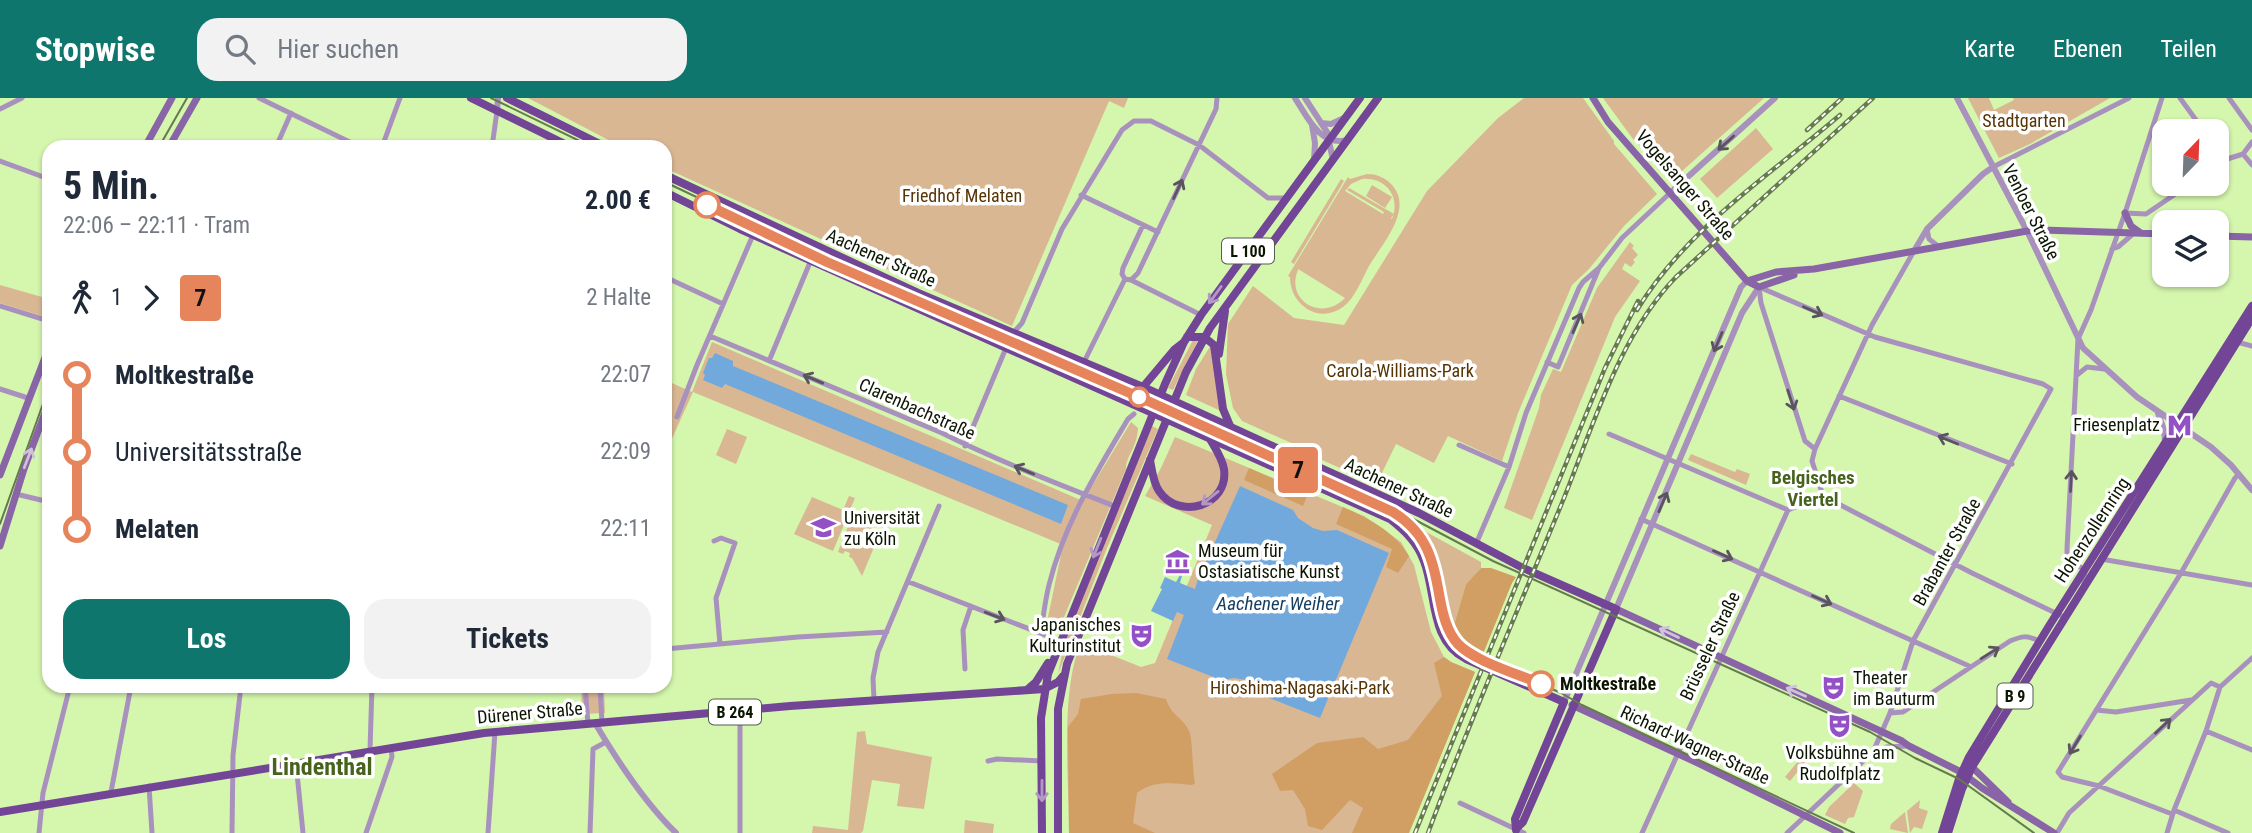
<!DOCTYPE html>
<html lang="de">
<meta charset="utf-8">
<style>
:root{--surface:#fff;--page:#f2f2f3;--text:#1f2937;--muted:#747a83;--accent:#0f766e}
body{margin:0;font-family:"Roboto Condensed",sans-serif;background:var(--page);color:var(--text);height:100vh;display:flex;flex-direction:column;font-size:26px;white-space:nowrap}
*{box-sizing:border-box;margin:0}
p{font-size:23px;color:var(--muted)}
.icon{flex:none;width:38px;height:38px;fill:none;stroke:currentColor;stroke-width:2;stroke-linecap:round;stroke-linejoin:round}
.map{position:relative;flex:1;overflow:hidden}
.drawer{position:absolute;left:42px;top:42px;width:630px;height:553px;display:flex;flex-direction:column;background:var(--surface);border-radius:21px;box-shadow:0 2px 5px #0004}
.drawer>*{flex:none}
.badge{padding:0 14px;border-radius:5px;font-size:24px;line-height:46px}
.needle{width:46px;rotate:23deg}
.buttons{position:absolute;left:2152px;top:21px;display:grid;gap:14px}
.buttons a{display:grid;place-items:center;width:77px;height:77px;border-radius:14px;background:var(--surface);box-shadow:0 2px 5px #0004;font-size:35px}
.map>.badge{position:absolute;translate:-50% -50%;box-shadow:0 0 0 4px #fff}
.legs{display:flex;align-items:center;gap:10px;height:77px;padding:0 21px;font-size:23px}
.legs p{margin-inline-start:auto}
.head{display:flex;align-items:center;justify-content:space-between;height:119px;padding:0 21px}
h1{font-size:38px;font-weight:700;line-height:52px}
.action{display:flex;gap:14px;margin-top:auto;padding:14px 21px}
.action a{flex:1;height:80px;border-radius:21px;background:var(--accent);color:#fff;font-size:28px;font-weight:700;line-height:80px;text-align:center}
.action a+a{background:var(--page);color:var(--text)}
ul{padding:0 21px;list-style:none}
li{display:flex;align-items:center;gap:24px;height:77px;font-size:26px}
li i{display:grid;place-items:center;width:10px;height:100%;margin:0 9px;background:currentColor}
li i::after{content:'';width:18px;height:18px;margin:-9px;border:5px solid;border-radius:50%;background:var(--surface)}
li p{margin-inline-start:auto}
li:first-child i{background:linear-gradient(#0000 50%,currentColor 0)}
li:last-child i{background:linear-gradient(currentColor 50%,#0000 0)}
header{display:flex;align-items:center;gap:42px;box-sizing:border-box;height:98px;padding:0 35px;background:var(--accent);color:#fff}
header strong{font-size:33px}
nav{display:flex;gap:38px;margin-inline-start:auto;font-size:24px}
.search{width:490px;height:63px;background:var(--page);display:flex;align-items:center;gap:18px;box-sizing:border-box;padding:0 24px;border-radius:21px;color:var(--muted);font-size:26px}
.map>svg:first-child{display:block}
.green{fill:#d9b793;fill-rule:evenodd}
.forest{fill:#d19e64}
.water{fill:#72a9dd}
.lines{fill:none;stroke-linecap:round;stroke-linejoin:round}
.minor{stroke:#a991be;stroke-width:5}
.tertiary{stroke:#a991be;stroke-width:6}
.secondary{stroke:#8965a7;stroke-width:7}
.primary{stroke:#734596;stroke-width:8}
.tram{stroke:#657a4d;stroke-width:2}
.rail-casing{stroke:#657a4d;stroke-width:4.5}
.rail{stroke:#fff;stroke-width:2;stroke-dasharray:5;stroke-linecap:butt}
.oneway{stroke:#5a545f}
.oneway2{stroke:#b299c5}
.oneway3{stroke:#d0c1dc}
.line-1-casing{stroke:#fff;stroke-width:16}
.line-1{stroke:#e6855c;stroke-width:10}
.stop-1-dot{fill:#fff;stroke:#e6855c;stroke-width:3.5}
.labels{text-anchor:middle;stroke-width:7;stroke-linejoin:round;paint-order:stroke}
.shield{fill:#fff;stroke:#545c4c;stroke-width:2}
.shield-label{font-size:16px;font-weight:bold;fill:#0b1600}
.park-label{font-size:18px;fill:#563404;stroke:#fff}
.street-label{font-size:18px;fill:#0b1600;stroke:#fff}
.poi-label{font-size:18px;fill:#0b1600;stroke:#fff;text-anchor:start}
.stop-label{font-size:18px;font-weight:bold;fill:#0b1600;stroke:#fff;text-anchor:start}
.neighbourhood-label{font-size:19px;font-weight:bold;fill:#46621c;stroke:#fff}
.water-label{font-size:19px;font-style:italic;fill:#163e61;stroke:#fff}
.district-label{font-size:24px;font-weight:bold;fill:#46621c;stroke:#fff}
</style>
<header>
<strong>Stopwise</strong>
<div class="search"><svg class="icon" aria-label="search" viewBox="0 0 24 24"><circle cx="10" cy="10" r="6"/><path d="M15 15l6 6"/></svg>Hier suchen</div>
<nav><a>Karte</a><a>Ebenen</a><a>Teilen</a></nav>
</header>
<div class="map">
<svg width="2252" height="735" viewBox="0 0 2252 735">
<rect width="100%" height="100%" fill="#d4f6ad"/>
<path class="green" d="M528,0H1128L1124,10L1109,3L1012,228L665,70V49H622Z
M1524,0H1583L1614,43V46L1657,96L1624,128L1589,171L1572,187L1518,315L1502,363L1448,338L1434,365L1396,346L1378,383L1366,379L1365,381L1315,359L1316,356L1242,323L1233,310L1226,276L1228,226L1253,188L1294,220L1344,227L1427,93L1498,20Z
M1603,0H1764L1672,82L1633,41Z
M1968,0H1989L1994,12L2014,2L2013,0H2110L2030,46L1999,60Z
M1756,30L1773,51L1717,100L1700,81Z
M1367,76C1376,76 1384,79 1391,86C1415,110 1382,146 1369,168C1362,181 1355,200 1343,209C1318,227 1290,206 1290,179L1288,178L1348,79L1350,81ZM1362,81C1386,79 1401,99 1392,121L1391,120L1394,116L1349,90L1347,92L1384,114L1383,116L1345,93L1351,86ZM1298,172V171L1345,200C1322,224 1285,203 1298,172Z
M1341,81L1344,83L1294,166L1291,164Z
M1372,87L1392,99L1385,110L1366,98Z
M1630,144L1634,148L1632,150L1638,157L1633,162L1635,164L1631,169L1625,165L1622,171L1640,183L1615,219L1532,422L1504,410L1539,310L1541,297L1553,271L1561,274L1597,190Z
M0,187L49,201V220L0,205Z
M1193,242H1198L1173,292L1168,290Z
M712,244L1083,403L1131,324L1138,330C1137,351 1126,357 1126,371L1059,531L1049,536L1044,530L1047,524L1063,447L693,294L665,356V282L692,294Z
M1211,247L1221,313L1186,297L1196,271Z
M1152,328L1158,331L1107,450L1058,576L1063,551L1072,525Z
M727,331L747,339L736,366L716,357Z
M1175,339L1364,418L1401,444L1414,467L1431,534L1444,559L1451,564L1475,574L1409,735H1069C1069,682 1060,592 1081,545L1141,569L1155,565L1212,427L1145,398L1161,370Z
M1691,356L1735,374L1737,371L1750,376L1746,387L1688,362Z
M849,398L855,400L833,453L794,436L812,399L843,412Z
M854,413L859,415L857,420L864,423L867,418L875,421L871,432L880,435L862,478L852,460L849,459L850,455L845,453L843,456L838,454Z
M1417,429L1481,464V470L1466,486L1454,527L1446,517L1431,452Z
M581,588H604L605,615L582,616Z
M865,633L867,646L932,659L924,711L897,708L900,686L872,682L863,733L861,735H812L813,728L848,732L857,634Z
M1804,656L1809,660L1790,683L1785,679Z
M1854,685L1863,693L1854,719L1848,720L1845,726L1825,717L1829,709Z
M1920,702L1919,710L1928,713L1922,731L1914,729L1910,735L1907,713Z
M1905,714L1908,735L1890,731L1891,726Z
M965,722L994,726L993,735H964Z"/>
<path class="forest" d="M1249,370L1308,396L1303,408L1244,382Z
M1343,409C1368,420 1395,434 1409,458L1398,475L1386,469L1392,451L1336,426Z
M1481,470H1491L1516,479L1512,485L1483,556L1466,544L1454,527L1466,486Z
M1444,559L1451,564L1475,574L1409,735H1352L1363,710L1350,702L1322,732L1308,728L1305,711L1293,692L1280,693L1272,676L1317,645L1363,639L1378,651L1408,642L1442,598L1434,565Z
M1136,595L1166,601C1172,619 1182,618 1189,633C1193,641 1192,672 1195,685L1192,687C1173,685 1153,682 1137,695L1133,725L1155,735H1069L1068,629L1078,616L1081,601L1112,596Z"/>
<path class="water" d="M715,255L733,263V268L1068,407L1061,426L725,286L722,290L703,282L705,277L703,275L709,260H712Z
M1240,388L1293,412L1298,420L1313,430L1323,433L1337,432L1389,455L1320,620L1267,599L1258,589L1246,582L1234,580L1221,582L1167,561L1184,517L1177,514L1173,523L1151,513L1162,491L1160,490L1165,479L1176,484L1180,477L1182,478L1180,485L1195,491L1201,471H1203Z"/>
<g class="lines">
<path class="minor" d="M259,0L360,49
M2180,0L2204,33
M2229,0L2252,32
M0,11L22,0
M276,49L291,15
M382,49L400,0
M492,49L497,13
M2217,51L2224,62
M2243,56L2252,67
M0,63L49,81
M2217,67L2224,62L2243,56L2252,44
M1993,69L2129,0
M1081,97L1158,134
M2125,115L2146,116L2190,86
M1143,127L1123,170L1122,176L1125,181L1131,182L1138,175L1216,11L1217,0
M1927,131L1929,141L1938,148
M2112,151L2118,149L2134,135
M665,179L723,206
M1131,182L1201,217
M1759,189L1875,239L2043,286L2051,291L1913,543L1890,615L1873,654
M1759,189L1761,205L1805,343L1815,351
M0,208L49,223
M1013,235L1022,225L1062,131L1122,32L1134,23H1151L1199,47L1268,100H1287
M710,238L942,335C998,363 1056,385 1114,408
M2237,244L2252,248
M769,263L811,162
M1084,264L1125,181
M1547,264L1558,269L1599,170L1622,140L1670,95
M2077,277L2087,269L2104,271
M0,291L28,300
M1839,298L2012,366
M677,319L697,267L753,137
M1609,336L1788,412L1823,398
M1459,347L1509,369
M965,348L1006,250
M16,396L49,404
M1823,398L1812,363L1815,351L1872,227L1914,153
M1823,398L1972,475L2064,519
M1641,421L1969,568
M714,443L721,440L735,445L716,500L720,546
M1476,446L1509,369L1526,315L1579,190L1583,184L1599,170
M2101,461L2252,487
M909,484L1060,543
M2084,485L2085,473L2067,458V451L2078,241L2091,212L2125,115L2162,0
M1041,535C1043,519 1045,503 1049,487C1064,426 1096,375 1128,321L1134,316
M665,551L798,539L887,534
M965,571L963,532L971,508
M585,588L588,626
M600,588L602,625
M874,602L873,580L878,554L939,408
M2096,612L2116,614L2191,602
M1890,615L1903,614L2010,543C2022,538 2027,537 2039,543
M2206,633L2252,652
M370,652L372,588
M988,663L997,661L1042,663
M296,665L303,735
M149,688L152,735
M111,694L131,588
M1460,705L1524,735
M2174,712L2228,735
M2172,716L2099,688L2062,679L2058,674L2181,475L2235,380L2239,376
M39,735L43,695L70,588
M232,735L233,657L241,588
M366,735L392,659L391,649
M488,735L495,634
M590,735L593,651L606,644
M740,735V613
M1642,735L1788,412
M1787,735L1873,654L1886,649L1909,648
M2057,735L2069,715L2211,585L2220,589
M2167,735L2174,712L2206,633L2220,589L2252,560"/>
<path class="tertiary" d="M1295,0C1308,20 1320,49 1348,42
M1305,0L1327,34L1333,62
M1957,0L2027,133L2083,250L2137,299L2211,349L2231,367L2252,392
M497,13L498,0
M1321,25L1331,26L1344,20
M1312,27L1315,45L1314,62
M1670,95L1775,0
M1914,153L1927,131L1983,76L1993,69
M2158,315L2164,332L2165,343
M1616,511L1742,215L1759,189
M1564,604C1622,465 1682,327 1741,189L1747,183
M595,625C618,664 644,704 676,735"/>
<path class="secondary" d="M1593,0L1608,24L1747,183L1759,189L1794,177
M145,49L172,0
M169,49L197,0
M2125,115L2131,128L2141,135
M2217,138L2252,139
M1747,183L1776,174L1814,171L2027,133L2042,132L2165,136
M0,377L49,249
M0,448L24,371L49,304
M1616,511L1902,643L1909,648L1961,674L1982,690L2054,735
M1572,607L1700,666L1840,735
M1972,669L2008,704"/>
<path class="primary" d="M471,0L571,49
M507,0L606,49
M665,77L918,195L1143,289L1419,415L1521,469L1616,511L1523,724L1516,731
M665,94L740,131L1390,421C1405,433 1417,444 1424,463C1437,497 1429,542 1466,561L1564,604L1515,721L1516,732
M1187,239H1204L1214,247L1223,311L1231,330
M1219,256L1225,213
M1057,271L1084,264
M1143,289L1174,252L1183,245
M1150,362C1152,372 1153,384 1159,393C1179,423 1229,408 1224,371C1222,360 1215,350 1210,341
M1028,591L1036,584L1048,565
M0,714L484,635L790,608L1044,591L1058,584L1063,578
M1042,735L1041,620L1048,576L1165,286L1184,244L1201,217L1360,0
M1058,735V611L1067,566L1186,274L1210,230L1378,0
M1942,735L1959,681L1969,659L2049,528L2252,208
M1948,735L1962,691L1972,669L2252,220"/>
<path class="tram" d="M491,0L592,49
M159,49L187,0
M665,84L828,162L1073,268L1402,415L1493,463L1870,634L1915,660L1959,681L2034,735
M1404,422C1451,459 1425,518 1465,552L1561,595L1582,607L1854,735
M0,426L49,289"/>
<defs>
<path id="rail" d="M1807,32L1842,0
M1637,212C1686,131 1770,77 1840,17
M1415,735L1605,270L1638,203
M1428,735C1470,622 1518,512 1564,400C1594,326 1619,238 1676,179L1873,0"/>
</defs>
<use href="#rail" class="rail-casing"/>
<use href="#rail" class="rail"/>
</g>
<defs><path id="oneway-shaft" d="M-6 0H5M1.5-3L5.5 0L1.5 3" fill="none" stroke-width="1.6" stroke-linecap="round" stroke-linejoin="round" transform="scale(1.75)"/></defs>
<g class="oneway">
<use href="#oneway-shaft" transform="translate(1726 45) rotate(138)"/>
<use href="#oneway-shaft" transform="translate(1178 91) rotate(-65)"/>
<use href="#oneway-shaft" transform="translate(1813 213) rotate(24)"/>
<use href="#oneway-shaft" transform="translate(1577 225) rotate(-67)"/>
<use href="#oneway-shaft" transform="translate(1718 244) rotate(113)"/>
<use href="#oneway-shaft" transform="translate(813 281) rotate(-157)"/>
<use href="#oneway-shaft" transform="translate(1791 302) rotate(72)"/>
<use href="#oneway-shaft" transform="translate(1948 342) rotate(-158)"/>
<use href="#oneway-shaft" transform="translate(1024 372) rotate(-157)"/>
<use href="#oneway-shaft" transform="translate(2071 383) rotate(-87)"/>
<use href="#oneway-shaft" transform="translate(1663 404) rotate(-67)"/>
<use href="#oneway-shaft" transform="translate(1723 457) rotate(24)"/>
<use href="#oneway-shaft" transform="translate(1822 502) rotate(24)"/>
<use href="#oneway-shaft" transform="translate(995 518) rotate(21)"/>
<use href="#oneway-shaft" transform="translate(1990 555) rotate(-32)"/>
<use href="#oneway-shaft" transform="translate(2163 628) rotate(-44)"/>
<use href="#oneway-shaft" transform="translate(2075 647) rotate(121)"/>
</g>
<g class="oneway2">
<use href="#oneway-shaft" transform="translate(1215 197) rotate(126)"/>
<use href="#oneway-shaft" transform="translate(1210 400) rotate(141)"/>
<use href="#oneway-shaft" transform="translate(1097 450) rotate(112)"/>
<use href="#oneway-shaft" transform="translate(1042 693) rotate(90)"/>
</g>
<g class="oneway3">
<use href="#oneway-shaft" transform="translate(28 360) rotate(-69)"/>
<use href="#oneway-shaft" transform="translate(1669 535) rotate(-155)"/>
<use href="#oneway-shaft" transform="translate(1796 594) rotate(-156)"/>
</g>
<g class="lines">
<defs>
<path id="line-1" d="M707,107L827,164L1139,299L1393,414C1428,436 1433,462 1440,501C1443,517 1447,534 1458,546C1474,563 1518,576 1541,586"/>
</defs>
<use href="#line-1" class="line-1-casing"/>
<use href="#line-1" class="line-1"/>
</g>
<defs>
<symbol id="metro-bare" viewBox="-9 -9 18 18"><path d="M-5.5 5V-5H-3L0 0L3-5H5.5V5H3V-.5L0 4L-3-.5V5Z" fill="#9450c5" stroke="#fff" stroke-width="2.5" paint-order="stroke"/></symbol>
<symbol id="university-bare" viewBox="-9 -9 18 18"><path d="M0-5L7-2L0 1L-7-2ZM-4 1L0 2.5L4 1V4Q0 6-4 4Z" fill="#9450c5" stroke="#fff" stroke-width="2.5" paint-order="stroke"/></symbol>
<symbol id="museum-bare" viewBox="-9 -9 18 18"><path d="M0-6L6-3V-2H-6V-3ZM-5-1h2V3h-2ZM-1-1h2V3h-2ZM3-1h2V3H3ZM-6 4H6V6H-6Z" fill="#9450c5" stroke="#fff" stroke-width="2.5" paint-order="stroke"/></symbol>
<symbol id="theatre-bare" viewBox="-9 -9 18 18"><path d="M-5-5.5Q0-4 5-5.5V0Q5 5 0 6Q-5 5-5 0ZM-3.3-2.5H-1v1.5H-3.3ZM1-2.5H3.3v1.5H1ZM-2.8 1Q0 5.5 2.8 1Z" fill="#9450c5" stroke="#fff" stroke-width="2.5" paint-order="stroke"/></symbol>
</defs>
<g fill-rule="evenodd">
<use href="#metro-bare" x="2162" y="310" width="35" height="35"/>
<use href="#university-bare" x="806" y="412" width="35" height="35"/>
<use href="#museum-bare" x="1160" y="446" width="35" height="35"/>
<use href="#theatre-bare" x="1124" y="520" width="35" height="35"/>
<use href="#theatre-bare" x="1816" y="572" width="35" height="35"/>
<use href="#theatre-bare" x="1822" y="610" width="35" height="35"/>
</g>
<g class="stop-1-dot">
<circle cx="707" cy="107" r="12"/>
<circle cx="1139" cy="299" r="9"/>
<circle cx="1541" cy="586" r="12"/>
</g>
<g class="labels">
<g class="shield">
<rect x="1222" y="140.5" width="52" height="25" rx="5"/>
<rect x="1997.5" y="585.5" width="35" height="25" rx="5"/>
<rect x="709" y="601.5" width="52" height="25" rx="5"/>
</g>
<g class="shield-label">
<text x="1248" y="159">L 100</text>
<text x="2015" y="604">B 9</text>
<text x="735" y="620">B 264</text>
</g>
<g class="park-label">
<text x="2024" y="29">Stadtgarten</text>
<text x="962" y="104">Friedhof Melaten</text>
<text x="1400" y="279">Carola-Williams-Park</text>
<text x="1300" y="596">Hiroshima-Nagasaki-Park</text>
</g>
<g class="street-label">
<text transform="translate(1685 87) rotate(49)" y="6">Vogelsanger Straße</text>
<text transform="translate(2031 114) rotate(63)" y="6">Venloer Straße</text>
<text transform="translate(881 160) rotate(24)" y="6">Aachener Straße</text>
<text transform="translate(917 311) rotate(24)" y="6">Clarenbachstraße</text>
<text transform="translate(1399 390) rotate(25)" y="6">Aachener Straße</text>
<text transform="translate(2092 432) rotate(-57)" y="6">Hohenzollernring</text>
<text transform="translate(1947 454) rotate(-61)" y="6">Brabanter Straße</text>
<text transform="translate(1710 548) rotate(-65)" y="6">Brüsseler Straße</text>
<text transform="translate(530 615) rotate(-5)" y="6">Dürener Straße</text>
<text transform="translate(1695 647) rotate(25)" y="6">Richard-Wagner-Straße</text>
</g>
<g class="poi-label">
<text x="2160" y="333" text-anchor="end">Friesenplatz</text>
<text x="844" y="426">Universität<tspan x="844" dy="21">zu Köln</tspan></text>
<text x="1198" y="459">Museum für<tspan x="1198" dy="21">Ostasiatische Kunst</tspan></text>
<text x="1121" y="533" text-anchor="end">Japanisches<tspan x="1121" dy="21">Kulturinstitut</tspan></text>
<text x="1853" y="586">Theater<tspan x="1853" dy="21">im Bauturm</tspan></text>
<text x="1840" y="661" text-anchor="middle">Volksbühne am<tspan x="1840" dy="21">Rudolfplatz</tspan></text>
</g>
<g class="stop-label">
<text x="1560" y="592">Moltkestraße</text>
</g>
<g class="neighbourhood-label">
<text x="1813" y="386">Belgisches<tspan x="1813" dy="22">Viertel</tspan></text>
</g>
<g class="water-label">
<text x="1278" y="512">Aachener Weiher</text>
</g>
<g class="district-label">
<text x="322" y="677">Lindenthal</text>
</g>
</g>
</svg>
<div class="buttons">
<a><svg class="needle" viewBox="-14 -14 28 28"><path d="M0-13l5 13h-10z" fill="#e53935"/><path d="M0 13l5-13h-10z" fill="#747a83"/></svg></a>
<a><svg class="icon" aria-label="layers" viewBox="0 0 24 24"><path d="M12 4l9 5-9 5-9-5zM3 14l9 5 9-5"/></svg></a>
</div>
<b class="badge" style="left:1298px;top:372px;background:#e6855c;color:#111">7</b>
<section class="drawer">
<div class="head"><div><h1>5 Min.</h1><p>22:06 – 22:11 · Tram</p></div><b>2.00 €</b></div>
<div class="legs"><svg class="icon" aria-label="walk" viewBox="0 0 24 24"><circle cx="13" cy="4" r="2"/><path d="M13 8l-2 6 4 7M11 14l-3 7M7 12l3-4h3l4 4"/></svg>1<svg class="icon" aria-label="forward" viewBox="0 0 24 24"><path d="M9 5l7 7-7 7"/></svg><b class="badge" style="background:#e6855c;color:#111">7</b><p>2 Halte</p></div>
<ul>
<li><i style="color:#e6855c"></i><b>Moltkestraße</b><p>22:07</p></li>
<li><i style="color:#e6855c"></i><span>Universitätsstraße</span><p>22:09</p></li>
<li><i style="color:#e6855c"></i><b>Melaten</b><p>22:11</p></li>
</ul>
<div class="action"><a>Los</a><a>Tickets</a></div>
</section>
</div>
